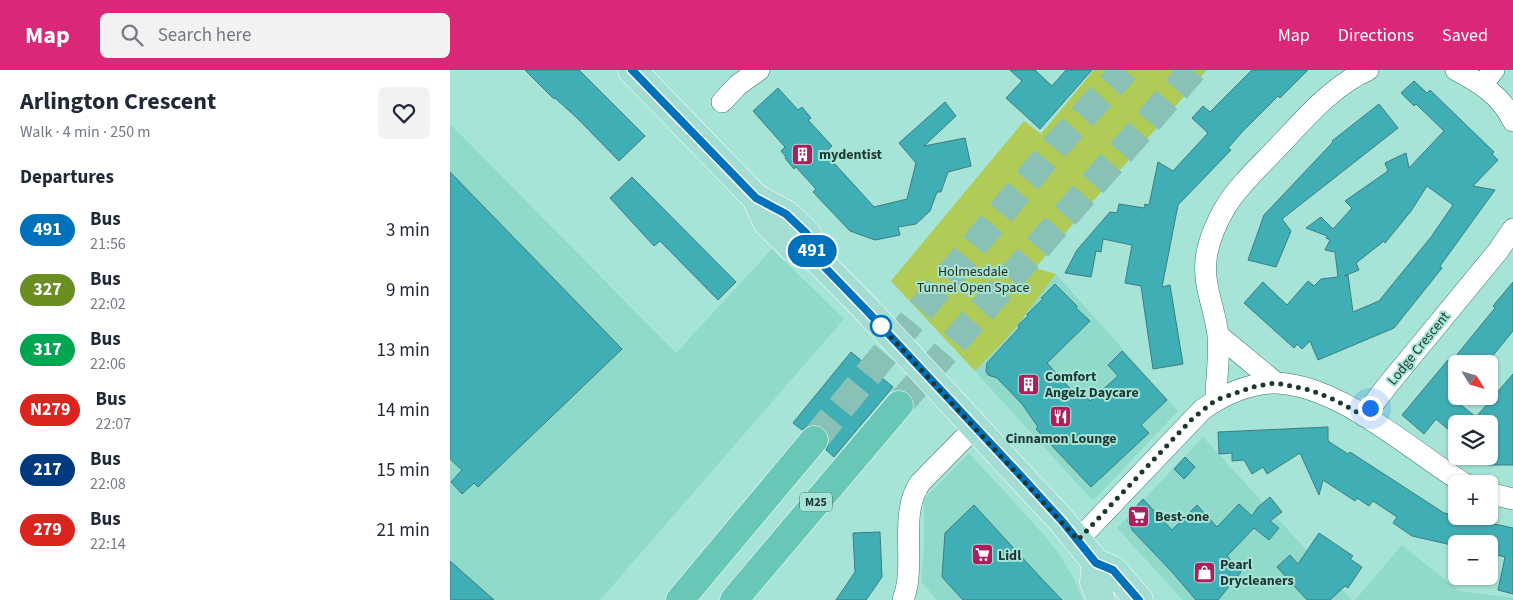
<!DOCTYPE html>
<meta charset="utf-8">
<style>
:root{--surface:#fff;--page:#f2f2f3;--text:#1f2937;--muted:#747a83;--accent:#db2777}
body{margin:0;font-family:"Source Sans 3",sans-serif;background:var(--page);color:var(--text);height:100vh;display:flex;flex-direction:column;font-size:19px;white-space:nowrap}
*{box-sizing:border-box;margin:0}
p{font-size:16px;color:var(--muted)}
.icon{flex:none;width:28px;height:28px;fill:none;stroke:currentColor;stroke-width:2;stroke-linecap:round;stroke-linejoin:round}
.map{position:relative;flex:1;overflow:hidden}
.panel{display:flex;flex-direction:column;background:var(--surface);width:450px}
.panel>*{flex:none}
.badge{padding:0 10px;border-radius:16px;font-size:18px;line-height:32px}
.needle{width:32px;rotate:127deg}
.controls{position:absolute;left:998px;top:285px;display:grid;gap:10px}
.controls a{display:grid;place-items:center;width:50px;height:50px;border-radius:8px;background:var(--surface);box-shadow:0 1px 4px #0004;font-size:25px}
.you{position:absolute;width:25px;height:25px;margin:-12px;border:4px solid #fff;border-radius:50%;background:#1a73e8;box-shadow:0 0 0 8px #1a73e833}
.map>.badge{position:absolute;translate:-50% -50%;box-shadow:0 0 0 2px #fff}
h2{padding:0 20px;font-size:19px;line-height:45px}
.round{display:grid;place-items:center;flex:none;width:52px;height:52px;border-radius:8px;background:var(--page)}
.summary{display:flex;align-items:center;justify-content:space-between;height:85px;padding:0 20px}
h1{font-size:24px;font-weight:700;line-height:38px}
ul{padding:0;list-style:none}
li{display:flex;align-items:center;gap:15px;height:60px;padding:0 20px}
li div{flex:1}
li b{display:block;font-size:19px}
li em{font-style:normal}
li .badge{min-width:55px;font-weight:700;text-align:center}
header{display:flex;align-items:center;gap:30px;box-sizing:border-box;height:70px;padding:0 25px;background:var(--accent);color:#fff}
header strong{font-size:24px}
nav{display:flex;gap:28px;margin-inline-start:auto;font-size:18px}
.search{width:350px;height:45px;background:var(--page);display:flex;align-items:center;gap:12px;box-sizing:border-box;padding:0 18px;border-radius:8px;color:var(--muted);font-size:19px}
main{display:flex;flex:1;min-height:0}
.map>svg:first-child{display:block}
.built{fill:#8fdacb}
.green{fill:#b0cb56}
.building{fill:#40aeb5;stroke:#3c7d81;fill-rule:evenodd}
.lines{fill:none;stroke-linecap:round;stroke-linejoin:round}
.highway-tunnel{stroke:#8ac1b6;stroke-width:28;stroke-dasharray:28 14;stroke-linecap:butt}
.street-casing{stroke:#3a786d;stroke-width:22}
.primary-casing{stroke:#fff;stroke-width:29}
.highway-casing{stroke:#fff;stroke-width:29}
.street{stroke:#fff;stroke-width:21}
.primary{stroke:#a4ddd3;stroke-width:28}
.highway{stroke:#68c7b6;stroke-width:28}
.line-casing{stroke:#fff;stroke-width:11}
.line{stroke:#0072bc;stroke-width:8}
.walk{stroke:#1d3732;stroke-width:5;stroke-dasharray:0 9}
.stop-dot{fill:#fff;stroke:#0072bc;stroke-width:2.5}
.labels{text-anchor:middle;stroke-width:4;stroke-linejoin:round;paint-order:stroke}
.shield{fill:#a5e4d7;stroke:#466b64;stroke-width:1}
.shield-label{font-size:12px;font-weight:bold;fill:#1d3732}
.poi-label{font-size:14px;font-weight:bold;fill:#1d3732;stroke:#a5e4d7;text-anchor:start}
.park-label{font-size:14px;fill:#272d17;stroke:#a5e4d7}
.street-label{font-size:14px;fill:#1d3732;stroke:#a5e4d7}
</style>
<header>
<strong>Map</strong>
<div class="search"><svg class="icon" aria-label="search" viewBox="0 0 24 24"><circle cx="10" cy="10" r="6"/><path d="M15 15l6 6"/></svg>Search here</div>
<nav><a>Map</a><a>Directions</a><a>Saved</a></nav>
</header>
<main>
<section class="panel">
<div class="summary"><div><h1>Arlington Crescent</h1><p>Walk · 4 min · 250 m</p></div><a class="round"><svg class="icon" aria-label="heart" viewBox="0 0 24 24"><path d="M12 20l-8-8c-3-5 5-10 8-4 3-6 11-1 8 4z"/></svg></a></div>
<h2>Departures</h2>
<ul>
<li><span class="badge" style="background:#0072bc;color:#fff">491</span><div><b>Bus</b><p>21:56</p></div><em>3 min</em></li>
<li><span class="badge" style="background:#6b8e23;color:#fff">327</span><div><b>Bus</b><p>22:02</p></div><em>9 min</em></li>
<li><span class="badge" style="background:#00a651;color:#fff">317</span><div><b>Bus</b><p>22:06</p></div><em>13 min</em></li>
<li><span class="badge" style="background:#dc241f;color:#fff">N279</span><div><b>Bus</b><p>22:07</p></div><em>14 min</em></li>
<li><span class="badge" style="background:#003b80;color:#fff">217</span><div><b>Bus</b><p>22:08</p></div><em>15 min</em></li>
<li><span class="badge" style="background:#dc241f;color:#fff">279</span><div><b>Bus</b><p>22:14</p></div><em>21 min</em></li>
</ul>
</section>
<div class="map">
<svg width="1063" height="530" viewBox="0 0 1063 530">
<rect width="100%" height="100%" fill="#a5e4d7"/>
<path class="built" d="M0,54L226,283L322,179L394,249L150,530H0Z
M606,204L728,341L643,431L525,301L558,267Z
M753,367L902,530H733L667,458Z
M519,383L594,465L609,484L623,507L633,530H487L471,511L474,481V429Z
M952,475L1009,521L1063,528V530H905Z"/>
<path class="green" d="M644,0H757L585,198L606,204L558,267L525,301L441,211L574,51L591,64Z"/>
<path class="building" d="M75,0H129L195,66L169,91L127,48L105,28L104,29Z
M560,0H585L602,16L616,0H642L590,59L556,28L572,11Z
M802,0H858L830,28L828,26L793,61L778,78L781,80L728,135L712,217L720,215L733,294L703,299L691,216L675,213L682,175L653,169L651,182L646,181L641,207L615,203L627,180L660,142L667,143L669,134L694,138L695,134L699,135L708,92L723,101L758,63L742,48L753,36L760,42Z
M964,11L977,23L980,20L1044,82L1042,84L1048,90L1023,116L1045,120L990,196L992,198L944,258L868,290L860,271L852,279L847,274L844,278L794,233L813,212L837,235L858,211L864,216L871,209L888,207L885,182L875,180L880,170L876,168L877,166L856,158L871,147L883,159L902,138L895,131L938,101L935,93L956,83L959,98L994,61L966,34L964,36L951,23ZM977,116L1003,135L981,167L929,231L903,242L898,205L894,206L909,200L906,193L934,171L935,173L961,141Z
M328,18L348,40L352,37L361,48L358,50L382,76L375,83L424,137L457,129L466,93L449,73L495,32L506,46L474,76L515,68L521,96L498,102L491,122H487L480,141L466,154L448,157L450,165L425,170L400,161L363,122L366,119L346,97L344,99L335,88L336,87L331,81L335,77L303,41Z
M929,34L948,58L832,149L841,161L826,197L798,190L814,145L883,72L882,71Z
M0,102L172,279L28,417L24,413L12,424L1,412L12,400L0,389Z
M182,107L286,212L268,230L210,171L204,176L160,128Z
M1063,212V261L1036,294H1003L1006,296V331L1026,347L1063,304V395H1039V354H1006V366L986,349L974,364L952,345L998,290L1001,292L1045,238L1043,236Z
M605,214L627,236L626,238L640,251L597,293L624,323L629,319L640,331L668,306L658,295L672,281L717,330L691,355L699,363L641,417L586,359L588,357L572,334L547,308L538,305L536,301L537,293L569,258L568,255L578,246L577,244L593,229L591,228Z
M401,282L443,317L384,387L376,380L379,373V365L374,358L366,355H359L352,360L343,353Z
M878,357V371L898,384L900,382L994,443L1063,458V524L1048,520L1055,487L1039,483V474H1006V476L962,466L943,453L947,447L923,431L919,436L907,428L905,431L873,410L869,425L850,383L817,404L813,397L802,404L794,390L782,391V383L769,384L768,362Z
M735,387L745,397L734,409L724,399Z
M820,427L832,442L820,451L829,458L819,470L804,458L777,486L791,502L768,530H746L722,502L683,461L678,452L679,444L693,429L722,460L747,435L767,457L789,434L802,446L808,437Z
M524,435L590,507L612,530H513L492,507L495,463Z
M430,462L432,507L416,530H386L405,502L403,463Z
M869,463L903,486L900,489L912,497L898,518L895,516L880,530H857L827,497L840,485L848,494Z
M0,491L44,530H0Z"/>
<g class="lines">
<path class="highway-tunnel" d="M449,335L743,0
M364,370L605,77L675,0"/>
<defs>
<path id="street" d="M1006,0C1029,12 1052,26 1063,51
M1032,14L1044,0
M272,32L288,15L309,0
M768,265L826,313
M766,330C766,308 770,286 768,265C765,239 753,216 756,190C758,171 766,153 776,136C789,115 809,97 826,79C854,50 880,17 918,0
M914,346L937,316L1048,181L1063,159
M1039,423L1063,429
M628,470L752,340C772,325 802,312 827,313C892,316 961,381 1015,414
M453,530C467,494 448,445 470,413L525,357"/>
<path id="primary" d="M182,0L306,128L336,144L357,164L362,184L419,242L571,407L612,451L646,493L663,500L689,530
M306,128L317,152L343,178L362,184
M646,493L644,512L651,530"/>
<path id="highway" d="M230,530L364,370
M284,530L449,335"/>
</defs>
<use href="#street" class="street-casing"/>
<use href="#primary" class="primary-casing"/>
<use href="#highway" class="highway-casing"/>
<use href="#street" class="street"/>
<use href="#primary" class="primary"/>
<use href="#highway" class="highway"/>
</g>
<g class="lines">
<defs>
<path id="line" d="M182,0L306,128L336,144L357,164L362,184L418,242L571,406L612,451L646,493L663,500L689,530"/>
</defs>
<use href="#line" class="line-casing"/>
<use href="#line" class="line"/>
<path class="walk" d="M431,256L430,255L628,470L743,348L766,330L806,316L826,313L860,320L885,330L914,346L920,338"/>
</g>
<defs>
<symbol id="building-square" viewBox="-11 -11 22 22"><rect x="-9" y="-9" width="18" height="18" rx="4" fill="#ac1f5c" stroke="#a5e4d7"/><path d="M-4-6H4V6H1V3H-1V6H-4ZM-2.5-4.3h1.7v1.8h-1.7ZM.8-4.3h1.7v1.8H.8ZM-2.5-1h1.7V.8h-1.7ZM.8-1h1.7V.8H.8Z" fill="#fff"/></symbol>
<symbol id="restaurant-square" viewBox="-11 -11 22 22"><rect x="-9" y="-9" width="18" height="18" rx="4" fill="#ac1f5c" stroke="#a5e4d7"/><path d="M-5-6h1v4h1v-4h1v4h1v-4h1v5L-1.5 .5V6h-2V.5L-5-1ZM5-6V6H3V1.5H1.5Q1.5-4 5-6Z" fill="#fff"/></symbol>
<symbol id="supermarket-square" viewBox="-11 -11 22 22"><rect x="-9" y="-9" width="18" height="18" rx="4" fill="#ac1f5c" stroke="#a5e4d7"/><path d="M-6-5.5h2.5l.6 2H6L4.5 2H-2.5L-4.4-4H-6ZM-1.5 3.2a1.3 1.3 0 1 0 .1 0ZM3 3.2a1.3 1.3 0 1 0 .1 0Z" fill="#fff"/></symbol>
<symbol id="shop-square" viewBox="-11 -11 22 22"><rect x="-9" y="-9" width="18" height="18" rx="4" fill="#ac1f5c" stroke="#a5e4d7"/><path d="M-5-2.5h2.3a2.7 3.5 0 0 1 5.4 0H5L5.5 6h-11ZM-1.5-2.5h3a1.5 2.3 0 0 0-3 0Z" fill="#fff"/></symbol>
</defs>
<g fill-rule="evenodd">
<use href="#building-square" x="340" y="72" width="25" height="25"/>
<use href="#building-square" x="566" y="302" width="25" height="25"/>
<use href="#restaurant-square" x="598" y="334" width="25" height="25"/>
<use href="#supermarket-square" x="676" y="434" width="25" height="25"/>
<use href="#supermarket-square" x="520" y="472" width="25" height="25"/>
<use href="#shop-square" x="742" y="490" width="25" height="25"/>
</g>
<circle class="stop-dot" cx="431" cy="256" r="10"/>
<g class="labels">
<rect class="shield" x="350" y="422.5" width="32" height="19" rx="4"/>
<g class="shield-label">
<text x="366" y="436">M25</text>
</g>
<g class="poi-label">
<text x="369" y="89">mydentist</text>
<text x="595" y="311">Comfort<tspan x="595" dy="16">Angelz Daycare</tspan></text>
<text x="611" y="373" text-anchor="middle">Cinnamon Lounge</text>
<text x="705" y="451">Best-one</text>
<text x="548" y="490">Lidl</text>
<text x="770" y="499">Pearl<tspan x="770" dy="16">Drycleaners</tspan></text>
</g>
<g class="park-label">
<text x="523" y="206">Holmesdale<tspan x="523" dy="16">Tunnel Open Space</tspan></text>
</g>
<g class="street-label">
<text transform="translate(968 278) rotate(-51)" y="5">Lodge Crescent</text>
</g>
</g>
</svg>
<div class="controls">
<a><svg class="needle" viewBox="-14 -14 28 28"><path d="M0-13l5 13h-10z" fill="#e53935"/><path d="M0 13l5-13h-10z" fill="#747a83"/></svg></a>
<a><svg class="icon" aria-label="layers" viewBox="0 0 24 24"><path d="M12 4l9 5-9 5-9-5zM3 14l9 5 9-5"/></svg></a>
<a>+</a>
<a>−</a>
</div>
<div class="you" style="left:920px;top:338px"></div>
<b class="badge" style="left:362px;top:181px;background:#0072bc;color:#fff">491</b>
</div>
</main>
